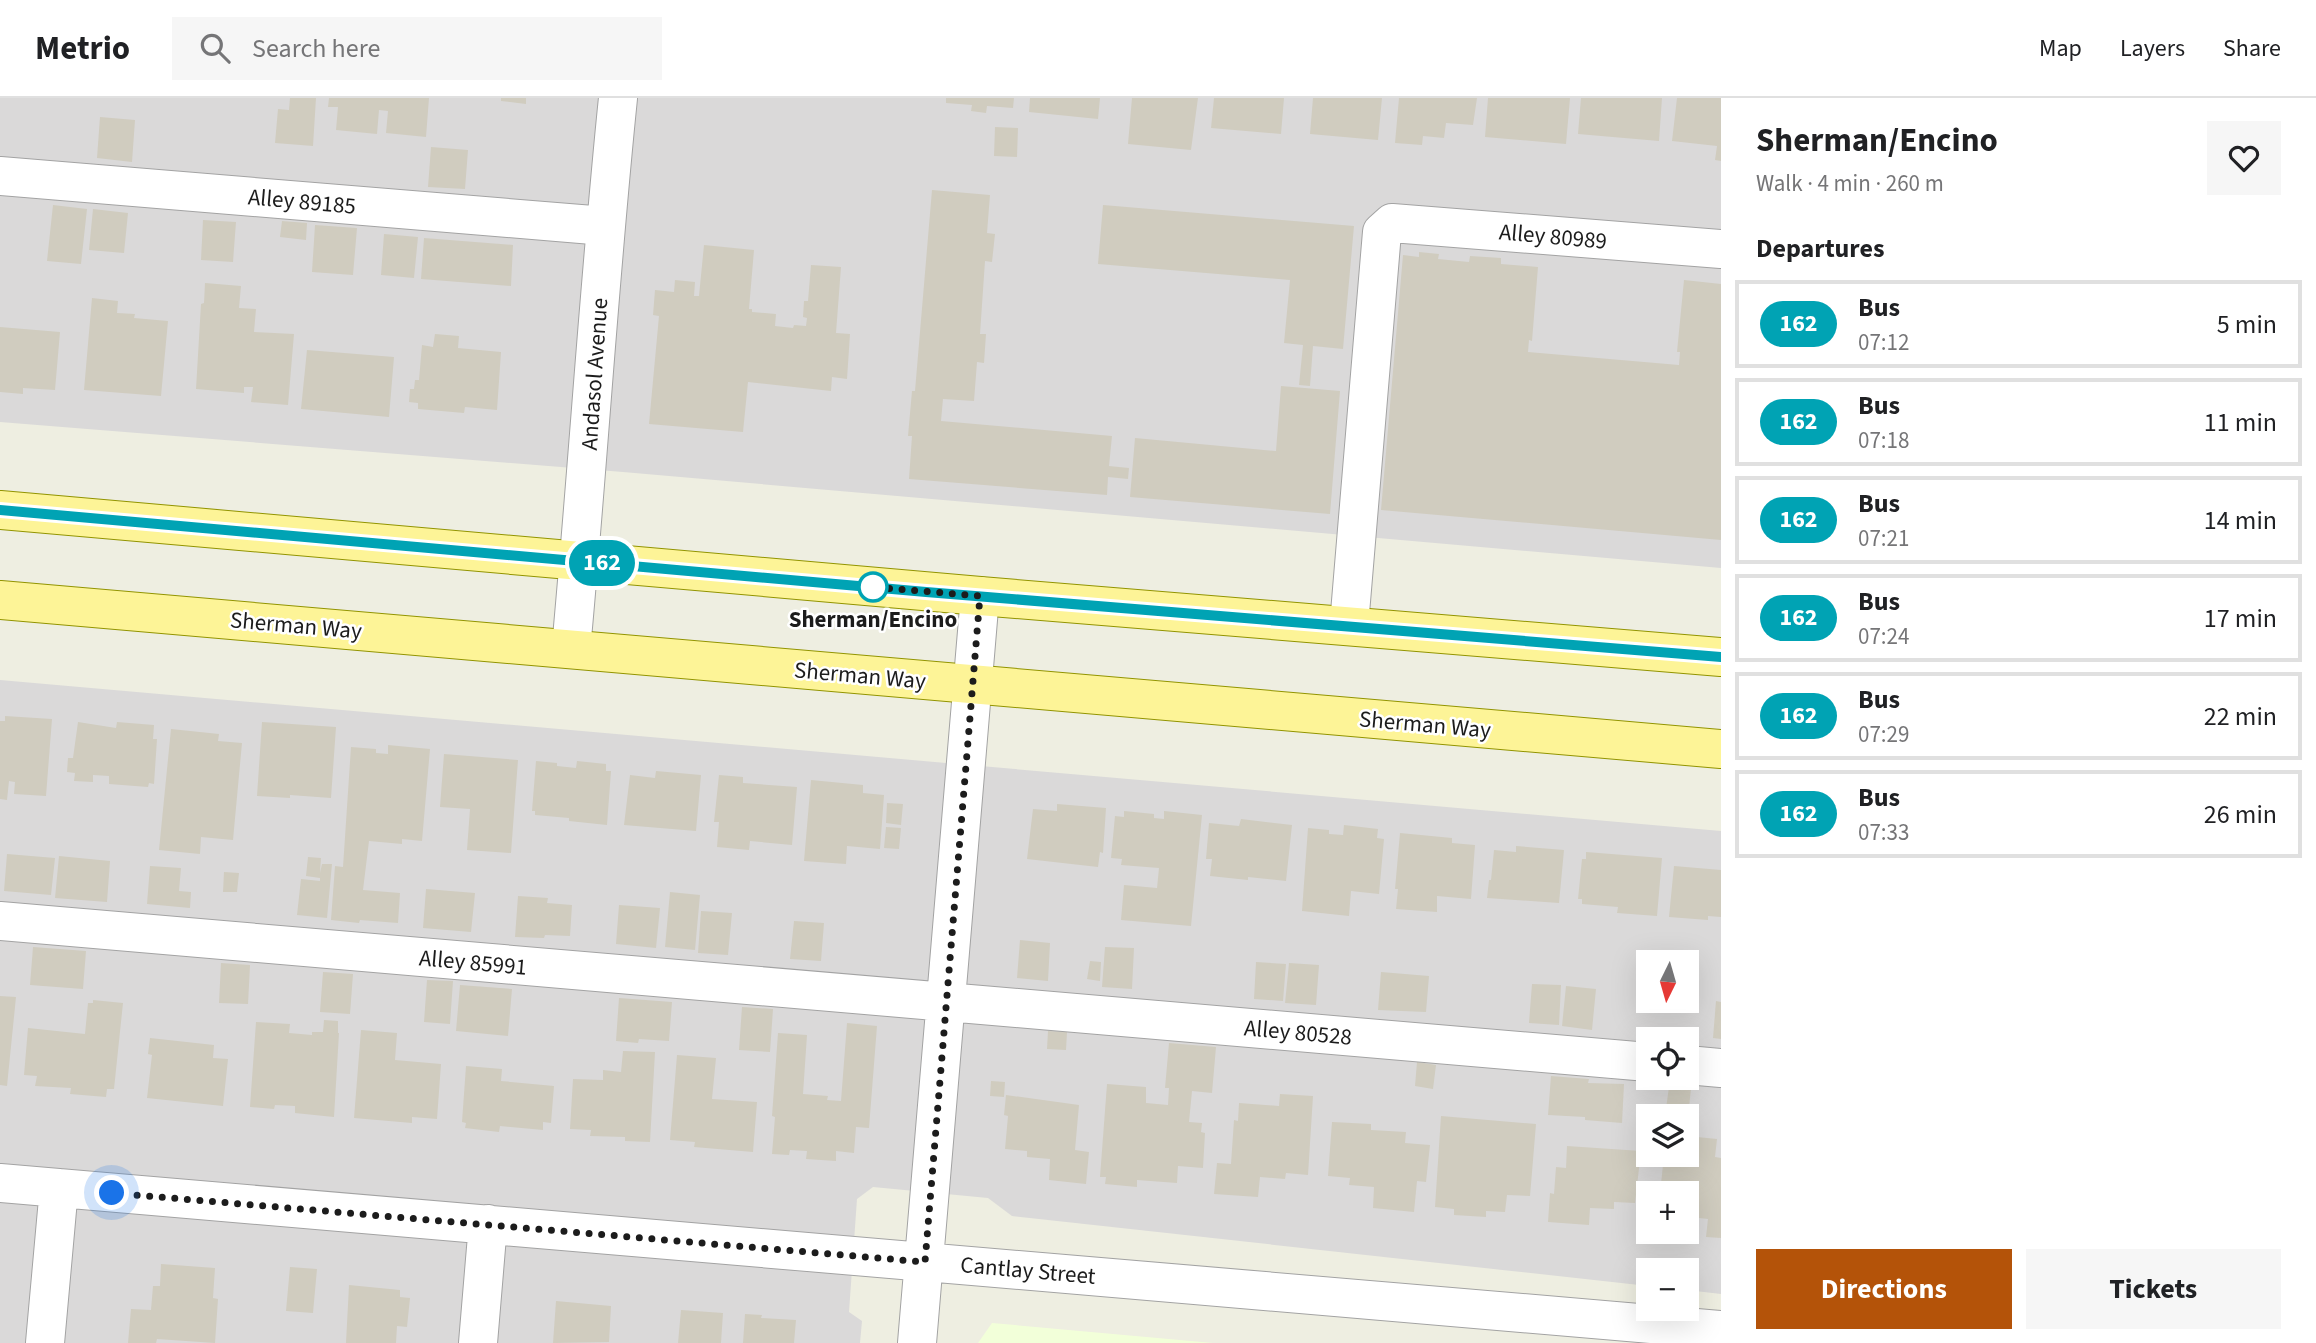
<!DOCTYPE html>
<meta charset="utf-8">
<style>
:root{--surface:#fff;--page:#f6f6f6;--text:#202124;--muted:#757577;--line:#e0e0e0;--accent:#b45309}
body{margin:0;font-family:"Source Sans 3",sans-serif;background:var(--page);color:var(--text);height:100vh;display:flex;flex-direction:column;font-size:26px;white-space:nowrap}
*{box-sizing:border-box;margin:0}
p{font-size:23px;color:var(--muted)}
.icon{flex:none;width:38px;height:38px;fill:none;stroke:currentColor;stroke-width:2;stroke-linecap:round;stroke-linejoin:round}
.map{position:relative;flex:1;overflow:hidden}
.panel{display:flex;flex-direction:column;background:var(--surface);width:595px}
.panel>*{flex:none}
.badge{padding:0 14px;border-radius:23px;font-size:24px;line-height:46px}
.needle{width:46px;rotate:185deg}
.tools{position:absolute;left:1636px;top:852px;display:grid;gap:14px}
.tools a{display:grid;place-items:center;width:63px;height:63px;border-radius:0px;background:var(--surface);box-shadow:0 7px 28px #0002;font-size:35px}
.you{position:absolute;width:35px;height:35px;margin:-18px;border:5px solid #fff;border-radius:50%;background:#1a73e8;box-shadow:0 0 0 10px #1a73e833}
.map>.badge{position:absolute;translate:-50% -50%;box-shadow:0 0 0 4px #fff}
h2{padding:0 35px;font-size:26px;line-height:63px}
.round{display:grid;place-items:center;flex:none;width:74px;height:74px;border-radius:0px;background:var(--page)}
.overview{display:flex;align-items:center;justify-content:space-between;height:119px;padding:0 35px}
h1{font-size:33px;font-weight:700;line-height:52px}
.cta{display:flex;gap:14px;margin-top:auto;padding:14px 35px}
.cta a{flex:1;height:80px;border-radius:0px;background:var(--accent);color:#fff;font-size:28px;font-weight:700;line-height:80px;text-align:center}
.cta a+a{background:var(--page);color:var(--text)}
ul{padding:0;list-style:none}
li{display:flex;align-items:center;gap:21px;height:88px;margin:0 14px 10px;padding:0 21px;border:4px solid var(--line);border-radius:0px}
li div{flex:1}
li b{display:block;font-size:26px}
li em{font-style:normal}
li .badge{min-width:77px;font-weight:700;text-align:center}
header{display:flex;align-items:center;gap:42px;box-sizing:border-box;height:98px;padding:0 35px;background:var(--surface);border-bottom:2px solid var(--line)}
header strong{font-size:33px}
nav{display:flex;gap:38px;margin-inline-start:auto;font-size:24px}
.search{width:490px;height:63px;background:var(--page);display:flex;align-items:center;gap:18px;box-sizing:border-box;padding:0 24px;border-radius:0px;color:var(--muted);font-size:26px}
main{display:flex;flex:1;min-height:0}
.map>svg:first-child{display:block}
.residential{fill:#dad9d9;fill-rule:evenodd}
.education{fill:#f2ffd9}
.building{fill:#d0ccbf}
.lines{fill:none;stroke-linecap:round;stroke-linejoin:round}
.minor-casing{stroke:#a3a3a3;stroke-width:40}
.major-casing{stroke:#929400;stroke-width:40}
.minor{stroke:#fff;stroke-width:38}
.major{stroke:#fdf497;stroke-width:38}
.line-casing{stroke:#fff;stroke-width:16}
.line{stroke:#00a3b4;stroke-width:10}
.walk{stroke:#1c1c1c;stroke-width:7;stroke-dasharray:0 12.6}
.stop-dot{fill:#fff;stroke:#00a3b4;stroke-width:3.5}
.labels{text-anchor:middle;stroke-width:5;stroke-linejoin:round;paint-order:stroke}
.street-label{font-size:23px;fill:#1c1c1c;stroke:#fff}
.stop-label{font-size:23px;font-weight:bold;fill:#1c1c1c;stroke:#fff}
</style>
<header>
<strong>Metrio</strong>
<div class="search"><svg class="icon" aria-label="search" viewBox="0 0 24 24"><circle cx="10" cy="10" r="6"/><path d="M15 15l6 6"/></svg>Search here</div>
<nav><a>Map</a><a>Layers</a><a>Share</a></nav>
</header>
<main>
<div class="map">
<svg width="1721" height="1245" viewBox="0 0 1721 1245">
<rect width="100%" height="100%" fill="#eeeee1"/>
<path class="residential" d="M0,0H1721V470L623,374L0,324Z
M0,582L1721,733V1196L1687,1192V1172H1648V1188L1012,1118L988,1100L873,1089L857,1101L849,1214L862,1223L860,1245H0ZM1648,864H1687V903H1648ZM1648,942H1687V980H1648ZM1648,1018H1687V1057H1648ZM1648,1096H1687V1134H1648Z"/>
<path class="education" d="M992,1225L1213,1245H978Z"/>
<path class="building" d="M290,0H316L313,48L275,45L278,11L289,12Z
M329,0H429L426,39L386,35L388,13L379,12L377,36L336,32L338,9H328Z
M501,0H526V6L501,3Z
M946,0H1014L1013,10L987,8L986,15L971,13L972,7L946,5Z
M1030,0H1100L1098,21L1029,14Z
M1132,0H1198L1191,52L1128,46Z
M1214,0H1284L1281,36L1211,30Z
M1313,0H1382L1378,42L1310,36Z
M1399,0H1477L1473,27L1446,25L1444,40L1423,38L1422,47L1395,45Z
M1488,0H1570L1566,46L1485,39Z
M1581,0H1662L1659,43L1578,36Z
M1677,0H1721V63L1715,62L1717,48L1672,43Z
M100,19L135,22L132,64L97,60Z
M995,29L1018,30L1017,59L994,58Z
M431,49L468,52L465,91L428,89Z
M932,92L990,97L987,135L995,136L992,164L985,163L980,236H986L984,265L977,264L974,303L943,301L941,323L1112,338L1109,368L1129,370L1128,381L1108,379L1107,397L909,381L912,338H908L912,293H915Z
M53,107L87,111L81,166L47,163Z
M1103,107L1354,128L1343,251L1313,248L1310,288L1299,287L1303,247L1284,245L1290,182L1098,166Z
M93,111L128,115L124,155L89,152Z
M203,122L236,124L233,164L201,162Z
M282,123L307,125L306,142L280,139Z
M315,127L357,130L353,177L312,174Z
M384,136L418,139L414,180L381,177Z
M424,140L513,147L511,188L421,181Z
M704,147L754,152L749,211H752V214L776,216L775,228L793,230L794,227L806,228L807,220L803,219L804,203H808L811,167L841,169L836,235L850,236L847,281L832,279L831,293L748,284L743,334L649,326L659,218L653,217L655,192L674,194L675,182L695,184L694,198H699Z
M1419,154L1439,156L1438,161L1469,164L1470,158L1501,160V166L1538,169L1532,243L1529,242L1528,254L1679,267L1680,254H1677L1684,182L1721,186V442L1381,412L1403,157L1419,159Z
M205,185L241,188L239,210L256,211L254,234L294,236L288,307L251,304L253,289H244V295L196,291L201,206L204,205Z
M92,200L118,203L117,215L135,216L134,220L168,223L161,298L84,292Z
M0,229L60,234L55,292L23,290V296L0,294Z
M435,236L459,238L458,250L501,254L497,312L465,309L464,315L418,311V305L409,304L410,291H414L415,282H419L422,247L433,249Z
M307,252L394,259L389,319L301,311Z
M1281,288L1340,293L1330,416L1130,399L1135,340L1276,353Z
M5,618L52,621L46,698L14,696L15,684L9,683L7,702L0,701V623H5Z
M78,624L116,630L117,624L154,627L153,641H157L154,686L149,685L148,689L109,686V678L93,677V684L74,683L75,675L67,674L68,660H73Z
M262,624L336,629L331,700L290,697V700L257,698Z
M171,631L219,636L218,643L242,645L233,742L201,739L200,756L159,752Z
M388,647L430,651L422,743L402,741V746L369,743L363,792L400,795L398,825L360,822L359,825L331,822L335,768L343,769L351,649L376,651V655L388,656Z
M444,656L518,662L511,755L467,752L470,711L440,709Z
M536,663L557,665V668L576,670L577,663L606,666V673H611L607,727L569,723V720L535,717V713H532Z
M656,673L701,677L696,733L624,727L630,677L655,680Z
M719,677L743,679V685L797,689L792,747L750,743L749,752L717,749L719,724H714Z
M811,682L863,687V695L884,697L880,751L847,748L846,766L804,763Z
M887,705L903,706L901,727L886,725Z
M1057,706L1106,710L1103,755L1100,754L1098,769L1027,761L1033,711L1057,713Z
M1124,713L1154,716V720L1164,721V713L1202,717L1191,828L1121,822L1124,787L1157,790L1159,770L1121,767L1122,761L1111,760L1115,718L1124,719Z
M1241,721L1292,727L1286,783L1248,779V782L1210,778L1212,761H1206L1209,725L1239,728Z
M1344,727L1378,731L1377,740L1384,741L1379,796L1351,793L1349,818L1302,813L1308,730L1329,732V736L1343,737Z
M886,729L901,730L899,751L884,750Z
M1400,735L1452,740V745L1475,747L1471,801L1437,798V814L1396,811L1398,791H1395Z
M1516,748L1564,752L1559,805L1487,800L1489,782H1491L1494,752L1516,754Z
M1586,754L1662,760L1657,818L1617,815L1618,809L1582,806V801H1578L1582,761H1586Z
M7,756L55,760L51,797L4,793Z
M59,758L110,763L107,804L55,800Z
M308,759L321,760L320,775L322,766H332L327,820L297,817L301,781L320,783V780L306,778Z
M150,768L181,770L179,793L191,794L190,810L147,806Z
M1674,768L1721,772V819L1708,818V822L1669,819Z
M224,774L239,775L237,794H223Z
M426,791L475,795L471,834L423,830Z
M670,794L700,797L695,852L665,849Z
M518,798L548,800L547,805L572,807L570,838L545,837L544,840L515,839Z
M619,807L660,810L656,850L616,846Z
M701,813L732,815L728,857L698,855Z
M794,823L824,825L821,863L790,861Z
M1020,842L1050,845L1048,883L1017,880Z
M33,849L86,853L83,891L30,887Z
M1105,849L1134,850L1132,891L1102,889Z
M1090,863L1101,864L1100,883L1087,881Z
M1256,864L1286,866L1283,903L1254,901Z
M221,865L250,867L248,906L219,905Z
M1289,865L1319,867L1316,907L1285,905Z
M323,874L353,876L350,916L320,914Z
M1381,874L1429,878L1426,914L1378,912Z
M427,882L453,883L450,926L424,924Z
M1532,886L1561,887L1559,927L1529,925Z
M460,887L512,891L508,938L456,933Z
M1566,888L1596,891L1592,932L1562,928Z
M0,898L16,899L7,988L0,987Z
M619,900L672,904L669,943L639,941L638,945L616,943Z
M93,902L123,905L114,991H107L106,999L70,996L71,990L35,988L37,978L24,977L28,930L85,936L88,905H93Z
M1716,903L1721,904V941L1713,940Z
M742,909L773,911L770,954L739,952Z
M324,922L338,923V935H339L334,1019L295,1015V1008L275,1007L274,1011L250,1009L256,924L290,926L289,935L312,937V934H323Z
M847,925L877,928L869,1030L856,1029L854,1055L836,1053V1063L806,1061L807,1053L790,1052L789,1057L772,1056L775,1019L772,1018L778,935L807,937L803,996L828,998L827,1002L841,1003Z
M361,932L397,935L395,962L441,966L437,1021L412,1019V1025L354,1020Z
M1048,933L1067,934L1066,952L1047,951Z
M150,940L214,947L213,960L228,961L223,1008L147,1000L152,957L148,956Z
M1169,945L1216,949L1212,995L1192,993L1189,1024L1202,1025L1201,1034L1205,1035L1203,1070L1178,1068L1177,1085L1137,1082V1089L1105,1086L1106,1079H1100L1107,986L1146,989V1005L1168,1007L1169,990H1165Z
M623,953L655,954L650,1044L625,1043V1039L590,1038L591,1032L570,1031L573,981L603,982V972L621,974Z
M677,957L716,960L712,1001L757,1004L753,1054L694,1049L695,1044L670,1042Z
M1417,964L1436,967L1433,991L1415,988Z
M466,968L502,971L501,983L554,988L551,1025L543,1024V1032L500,1028L499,1034L465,1030L466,1025L462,1024Z
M1551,978L1589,981L1588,985L1624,986L1622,1025L1585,1022V1019L1548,1017Z
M991,983L1005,984L1004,999L990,998Z
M1669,989L1691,991L1688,1018H1665Z
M1280,996L1313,998L1308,1077L1286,1075L1285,1081L1260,1079L1258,1099L1214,1096L1217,1065L1231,1066L1234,1022L1238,1023L1239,1005L1279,1008Z
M1006,997L1079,1007L1075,1052L1089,1054L1086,1086L1049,1082L1050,1061L1027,1059V1053L1005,1051L1008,1018L1004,1017Z
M1441,1018L1536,1026L1530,1098L1507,1097L1505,1114L1486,1113V1119L1454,1117V1111L1435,1109Z
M1332,1024L1371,1026V1032L1406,1034L1405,1045L1430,1047L1426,1084L1417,1083L1414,1114L1373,1110L1374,1089L1349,1087L1350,1080L1328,1078Z
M1687,1038L1717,1041L1715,1059L1721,1060V1140L1706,1139L1708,1121L1690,1119L1689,1137L1675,1136V1134H1687V1096H1660L1664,1057H1687Z
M1567,1048L1641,1053L1635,1105L1614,1104V1111L1590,1110L1589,1127L1548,1124L1550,1095L1554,1096L1556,1069L1566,1070Z
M161,1166L215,1170L213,1200L218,1201L215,1245L157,1241L156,1245H128L131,1211L151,1212L153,1188H160Z
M290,1169L317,1171L313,1215L286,1213Z
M349,1187L400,1192V1199L410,1200L407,1229L397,1228L396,1245H346Z
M556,1203L611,1208L609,1244L553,1245Z
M681,1212L723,1215L721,1245H678Z
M745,1216L762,1217L761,1220L796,1222L794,1245H743Z"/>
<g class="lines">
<defs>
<path id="minor" d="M0,78L605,128
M1349,527L1382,134L1392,125L1721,151
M571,551C588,368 599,184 618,0
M0,823L1648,964
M1687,967L1721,970
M0,1085L1721,1232
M45,1245L59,1090
M478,1245L488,1126
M917,1245L980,498"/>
<path id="major" d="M0,412L980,498L1721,559
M0,502L1721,651"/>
</defs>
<use href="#minor" class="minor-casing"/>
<use href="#major" class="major-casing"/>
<use href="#minor" class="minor"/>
<use href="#major" class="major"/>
</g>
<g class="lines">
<defs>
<path id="line" d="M0,412L926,494L1721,559"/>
</defs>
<use href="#line" class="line-casing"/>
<use href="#line" class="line"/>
<path class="walk" d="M112,1095L925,1164L980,498L873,489"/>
</g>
<circle class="stop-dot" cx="873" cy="489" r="14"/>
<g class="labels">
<g class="street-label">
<text transform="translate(302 103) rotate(5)" y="8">Alley 89185</text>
<text transform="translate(1553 138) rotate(5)" y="8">Alley 80989</text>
<text transform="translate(594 276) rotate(-86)" y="8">Andasol Avenue</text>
<text transform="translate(296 527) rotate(5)" y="8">Sherman Way</text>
<text transform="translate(860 577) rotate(5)" y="8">Sherman Way</text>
<text transform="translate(1425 626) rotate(5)" y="8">Sherman Way</text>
<text transform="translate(473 864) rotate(5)" y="8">Alley 85991</text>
<text transform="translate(1298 934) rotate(5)" y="8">Alley 80528</text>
<text transform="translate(1028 1172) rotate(5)" y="8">Cantlay Street</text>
</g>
<g class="stop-label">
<text x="873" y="529">Sherman/Encino</text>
</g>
</g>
</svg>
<div class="tools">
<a><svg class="needle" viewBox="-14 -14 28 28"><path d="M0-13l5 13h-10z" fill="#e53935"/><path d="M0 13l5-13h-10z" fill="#757577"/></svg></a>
<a><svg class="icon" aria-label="locate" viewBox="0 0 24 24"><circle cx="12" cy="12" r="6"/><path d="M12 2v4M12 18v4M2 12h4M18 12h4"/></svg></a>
<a><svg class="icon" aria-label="layers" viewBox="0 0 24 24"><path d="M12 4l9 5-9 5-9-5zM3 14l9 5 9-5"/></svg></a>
<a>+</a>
<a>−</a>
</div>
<div class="you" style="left:112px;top:1095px"></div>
<b class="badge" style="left:602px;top:465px;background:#00a3b4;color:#fff">162</b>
</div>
<section class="panel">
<div class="overview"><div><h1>Sherman/Encino</h1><p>Walk · 4 min · 260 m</p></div><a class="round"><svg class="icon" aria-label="heart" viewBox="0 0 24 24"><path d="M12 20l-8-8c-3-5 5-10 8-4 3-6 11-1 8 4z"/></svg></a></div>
<h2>Departures</h2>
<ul>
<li><span class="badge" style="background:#00a3b4;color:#fff">162</span><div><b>Bus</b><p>07:12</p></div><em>5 min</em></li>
<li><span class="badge" style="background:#00a3b4;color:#fff">162</span><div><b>Bus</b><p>07:18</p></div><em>11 min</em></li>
<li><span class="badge" style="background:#00a3b4;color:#fff">162</span><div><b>Bus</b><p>07:21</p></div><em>14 min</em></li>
<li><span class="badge" style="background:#00a3b4;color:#fff">162</span><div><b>Bus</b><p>07:24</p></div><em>17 min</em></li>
<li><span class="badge" style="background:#00a3b4;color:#fff">162</span><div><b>Bus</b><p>07:29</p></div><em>22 min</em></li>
<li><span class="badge" style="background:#00a3b4;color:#fff">162</span><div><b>Bus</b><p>07:33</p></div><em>26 min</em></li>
</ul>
<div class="cta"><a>Directions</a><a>Tickets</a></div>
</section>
</main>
